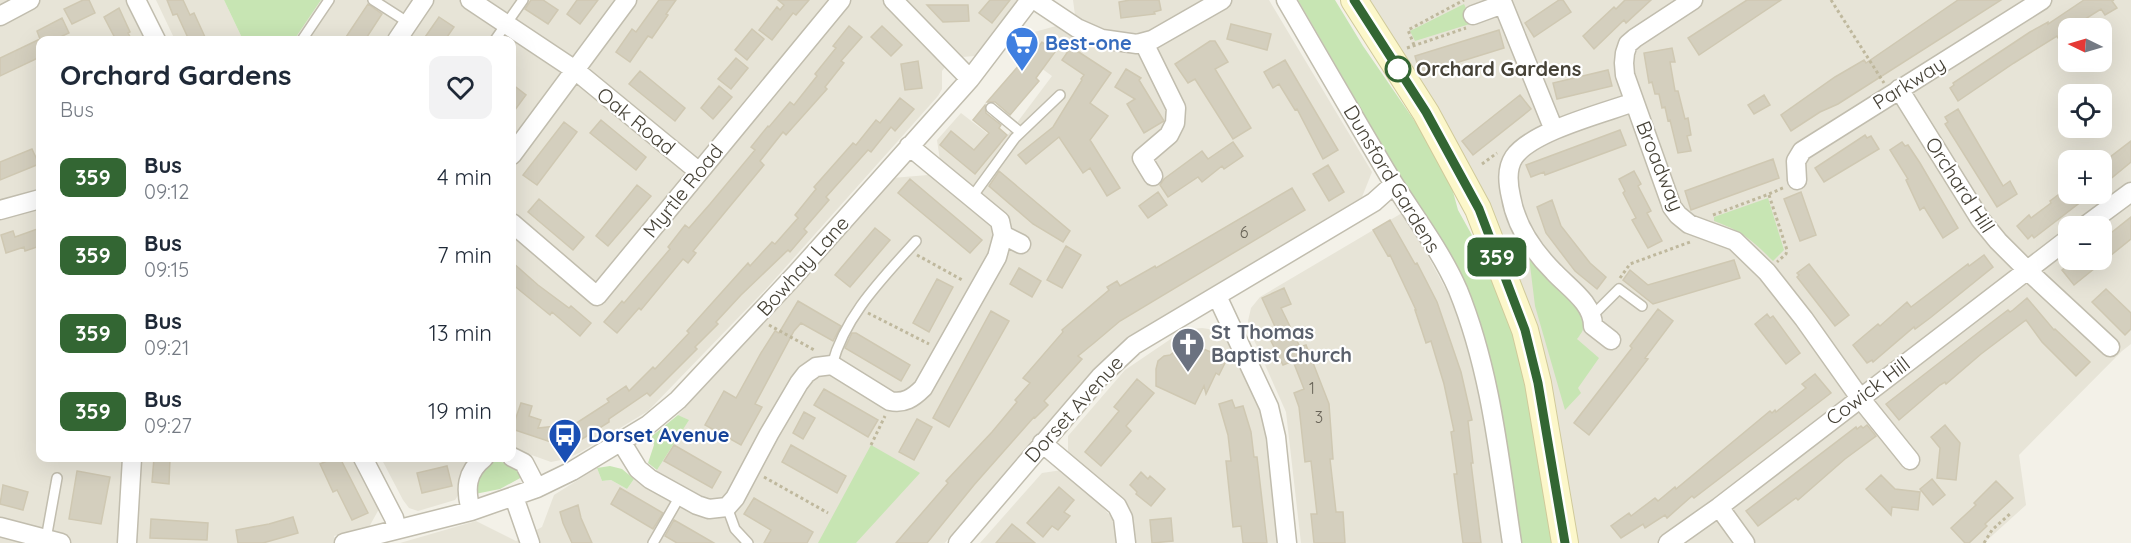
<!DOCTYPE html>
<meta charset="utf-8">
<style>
:root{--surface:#fff;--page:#f2f2f3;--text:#1f2937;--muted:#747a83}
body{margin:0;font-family:Quicksand,sans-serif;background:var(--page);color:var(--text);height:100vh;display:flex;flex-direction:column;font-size:22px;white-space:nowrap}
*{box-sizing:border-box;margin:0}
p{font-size:20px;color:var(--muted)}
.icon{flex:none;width:33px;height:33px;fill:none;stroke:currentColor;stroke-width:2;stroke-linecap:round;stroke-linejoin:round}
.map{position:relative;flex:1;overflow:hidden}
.sheet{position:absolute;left:36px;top:36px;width:480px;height:426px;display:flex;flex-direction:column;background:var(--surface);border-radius:12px;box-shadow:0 6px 24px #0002}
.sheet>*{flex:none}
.badge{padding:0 12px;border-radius:9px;font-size:21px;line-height:39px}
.needle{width:39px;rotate:275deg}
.controls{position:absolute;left:2058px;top:18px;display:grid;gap:12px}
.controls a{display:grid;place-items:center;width:54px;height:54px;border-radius:12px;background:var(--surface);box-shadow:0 6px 24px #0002;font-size:30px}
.map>.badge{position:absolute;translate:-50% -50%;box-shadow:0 0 0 3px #fff}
.round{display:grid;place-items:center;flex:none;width:63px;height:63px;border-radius:12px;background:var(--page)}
.summary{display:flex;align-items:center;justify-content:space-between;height:102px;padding:0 24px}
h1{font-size:28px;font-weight:800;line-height:45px}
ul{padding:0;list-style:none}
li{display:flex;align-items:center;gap:18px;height:78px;padding:0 24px}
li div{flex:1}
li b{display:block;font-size:22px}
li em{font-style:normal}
li .badge{min-width:66px;font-weight:700;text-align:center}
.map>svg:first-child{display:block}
.residential{fill:#e7e4d7;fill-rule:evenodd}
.green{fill:#c7e5b3}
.building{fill:#d4cfbe;stroke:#cfc8b2;stroke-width:1.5}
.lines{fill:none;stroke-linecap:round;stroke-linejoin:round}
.service-casing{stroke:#c1bdae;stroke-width:12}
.minor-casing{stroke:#c1bdae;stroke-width:21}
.secondary-casing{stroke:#d0ca9a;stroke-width:28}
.path{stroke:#bfb89d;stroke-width:3;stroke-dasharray:3 3;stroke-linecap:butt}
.service{stroke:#fff;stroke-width:9}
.minor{stroke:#fff;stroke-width:18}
.secondary{stroke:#fcf7ca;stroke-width:26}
.line-casing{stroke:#fff;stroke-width:14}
.line{stroke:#363;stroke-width:9}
.stop-dot{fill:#fff;stroke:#363;stroke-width:3}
.labels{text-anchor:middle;stroke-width:4.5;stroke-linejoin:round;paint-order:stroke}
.number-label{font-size:16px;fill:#6a6559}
.shop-label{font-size:20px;font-weight:bold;fill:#366cbe;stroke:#fff;text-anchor:start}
.stop-label{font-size:20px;font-weight:bold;fill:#464237;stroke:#fff;text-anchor:start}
.street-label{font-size:20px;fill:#464237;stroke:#fff}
.worship-label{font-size:20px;font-weight:bold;fill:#5b616d;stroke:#fff;text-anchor:start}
.transit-label{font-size:20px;font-weight:bold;fill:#164399;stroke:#fff;text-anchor:start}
</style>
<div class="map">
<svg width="2131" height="543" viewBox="0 0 2131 543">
<rect width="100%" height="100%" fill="#f3f1e8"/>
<path class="residential" d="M0,0H126L146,40H40V458H353L379,509L369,527L334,536L336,543H0Z
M156,0H224L243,40H175Z
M321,0H1020L981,53L975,56L962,57L955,55L942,71V89L938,96L766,289L648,411L579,453L566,459L551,462L512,448V40H294Z
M1073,0H1269L1372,172L1362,197L1175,309L1121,345L1060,408L945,543H400L476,521L516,541L542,527L554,495L597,468L602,481L611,480L627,489L634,479L657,470L688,420L678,415L811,273L892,178L928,175L940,161L937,140L961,113L1001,144L1052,76L1015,49L1027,34L1056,26L1075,15Z
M1367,0H2131V344L2122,351L2019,455L2026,505L1984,543H1573L1528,329ZM2068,28H2102V62H2068ZM2068,94H2102V128H2068ZM2068,160H2102V194H2068ZM2068,226H2102V260H2068Z
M1402,213L1429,258L1452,301L1466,336L1480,380L1508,543H1301L1286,412L1250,331L1248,321L1251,308L1260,297Z
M1202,328L1215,330L1229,341L1265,417L1282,543H1135L1068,455V436L1125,370L1184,330Z
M381,458H475L461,491L455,500L418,511L409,508L403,500Z
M1062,470L1086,489L1116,522L1118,543H980L1042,473Z"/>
<path class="green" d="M224,0H321L294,40H243Z
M1298,0H1335L1363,46L1438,155L1449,177L1458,210L1499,284L1516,335L1554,543H1518L1496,398L1417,206Z
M1464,4L1473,23L1415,41L1410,31Z
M1768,198L1784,250L1773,261C1752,240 1742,231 1714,221V217Z
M1529,257C1544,272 1581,301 1584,322C1585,328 1581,334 1577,339L1599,358L1578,388L1581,393L1565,410L1535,306Z
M678,415L689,420L657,470L648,463L654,445L652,436Z
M871,445L920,473L856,543H818Z
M495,461L513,464L522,477L500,489L475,494L474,480L488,463Z
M610,466L622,469L634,479L627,489L611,480L602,481L597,468Z"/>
<path class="building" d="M83,0H89L95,13L72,24L64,9Z
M167,0H183L190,15L194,13L205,37L197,40H189L177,14L173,15Z
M531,0H543L558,10L548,24L525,9Z
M577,0H598L580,24L567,14Z
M659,0H676L666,14L668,15L652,38L648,36L630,62L616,52L632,29L636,32Z
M778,0H809L796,15L793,13L772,40L759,30L777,7L780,10L784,5Z
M990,0H1010L992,23L979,13Z
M1130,0H1159L1161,10L1154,12L1155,14L1121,18L1119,2Z
M1559,0H1563L1571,12L1534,37L1525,23Z
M1625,0H1651L1626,23L1624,20L1594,49L1583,36L1614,7L1616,9Z
M1747,0H1781L1699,55L1688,38Z
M1958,0H2001L1838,104L1820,112L1791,131L1781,115L1835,77L1864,60L1866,63Z
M2084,0H2114L2112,1L2117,8L2105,15L2101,9L2071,28H2068V31L2058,38L2057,36L2014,63L1958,101L1950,88L1954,85L1953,83L2030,32L2048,22V24Z
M368,4L382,14L365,40H344Z
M927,5H968L969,21L943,22Z
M119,8L130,32L128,33L132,40H116L104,17Z
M439,17L454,27L445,40H423Z
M62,18L69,33L54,40L40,39V57L0,76V58L40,39L37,31Z
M1231,24L1271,34L1267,50L1227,39Z
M849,26L862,37L841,61L844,63L825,87L827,89L786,135L783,132L760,161L764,165L693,251L696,253L688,263L683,259L641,310L639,308L617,333L604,322L622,301L624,303L670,249L668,247L685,225L689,228L710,204L755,150L751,147L768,126L769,127L790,102L794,105L817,76L815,74L836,48L833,46Z
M882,26L902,45L891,56L871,37Z
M752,29L764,39L747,60L735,50Z
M1499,30L1504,48L1420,74L1415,56Z
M1210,41H1215L1228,62L1215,69L1251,128L1233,139L1195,79L1188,83L1175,64Z
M1042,42L1055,52L1036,78L1039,81L1010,115L995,102H987L1027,56L1026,55L1033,45L1037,49Z
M1071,47L1111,73L1090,103L1108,116L1090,140L1120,188L1107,196L1090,168L1083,173L1059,137L1026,164L1018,155L1053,127L1082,80L1081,79L1084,75L1062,60Z
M1672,48L1675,62H1670L1675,91H1678L1685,119L1688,118L1691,135L1687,136L1691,151L1678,153L1670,120L1668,121L1665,107L1662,108L1659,94H1655L1652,82L1649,83L1644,53Z
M736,58L748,68L731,89L718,79Z
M1285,60L1338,150L1323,159L1297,109L1295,110L1279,84L1273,88L1264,72Z
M918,61L922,88L905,90L901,64Z
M1126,69L1141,78L1139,80L1164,121L1144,133L1127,104L1135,99L1115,87Z
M1608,70L1612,86L1557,99L1553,83Z
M640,71L685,108L675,121L629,84Z
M512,84L526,95L512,114Z
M719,86L732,97L713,119L701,108Z
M1520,95L1531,109L1473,155L1462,141Z
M1764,95L1770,105L1754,114L1748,105Z
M900,98L914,109L895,131L891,127L871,152L868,150L826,197L829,200L804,229L807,232L790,252L788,250L741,295L716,322L718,324L695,347L697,349L650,396L647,393L609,419V422L579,441L551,444V442L512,429L521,403L532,406L529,416L541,420L538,428L575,424L609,402L607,399L626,386L629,391L653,367L655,369L689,333L687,331L748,263L750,266L772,242L775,244L798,218L795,215L816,189L814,187L853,143L856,145L876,120L880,123Z
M985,105L986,113L1001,125L999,128L1007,135L975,174L940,145L951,131L974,150L989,133L973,120Z
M1958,109L2003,186L2010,181L2017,194L1997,207L1945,124L1948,122L1945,117Z
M601,120L646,157L636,170L590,133Z
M564,122L577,132L537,185L523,175Z
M1620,130L1626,145L1545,175L1544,172L1531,177L1526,165Z
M1865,135L1867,138L1871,136L1879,149L1824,182L1815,168Z
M2131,141V162L2108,181L2106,179L2102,183V163Z
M1233,142L1243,156L1224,169L1222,166L1202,182L1198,177L1168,197L1160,185L1164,179L1202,151L1208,159Z
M1902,142L1905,146L1908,145L1920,163L1958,228L1943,238L1924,207L1920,210L1906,180L1908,179L1890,150Z
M32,149L39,164L0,180V162Z
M1773,159L1779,178L1691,210L1685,191Z
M1328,165L1344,192L1329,201L1313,174Z
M999,171L1070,231L1063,242L1033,224L989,186Z
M1634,171L1641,184L1638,186L1651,211L1647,213L1662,241L1648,248L1632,220L1636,218L1623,193L1625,191L1619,179Z
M910,179L982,240L970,253L898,193Z
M637,185L651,196L608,246L596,236Z
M1292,188L1305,210L1120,321L1094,343L1078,356L1082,359L1044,401L1048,405L1035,418L1034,417L974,485L927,543H896L948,483L946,481L992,432L1017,402L1015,400L1030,383L1023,378L1063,332L1062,330L1109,290L1107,287L1117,281L1120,286L1155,266L1156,268Z
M1158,192L1167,205L1148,218L1139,206Z
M1801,192L1816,235L1800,241L1784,199Z
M2062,192L2091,194L2034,238L2032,235L2028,239L2017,226L2029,215L2031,218L2051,203L2050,201Z
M539,199L584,237L573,250L528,212Z
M1552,200L1561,226L1590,263L1606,277L1597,289L1575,271L1546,233L1537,207Z
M2131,217V239L2074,285L2062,270L2072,261L2074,263L2079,260H2102V240Z
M1390,220L1415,264L1417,263L1437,302L1461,372L1472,420L1468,421L1473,463H1471L1481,543H1463L1454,474H1457L1451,432L1454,431L1444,384L1431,341L1426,343L1415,310H1416L1390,255L1388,256L1373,230Z
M40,228V246L25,251L24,247L6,253L1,235L13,231L15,237Z
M875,228L890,240L850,287L835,275Z
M1066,246L1081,255L1062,288L1047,280Z
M1984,255L1993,267L1930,318L1915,329L1914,327L1873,362L1872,360L1867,363L1853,345L1878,324L1880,326L1907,302L1911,307L1968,264L1969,266Z
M1734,260L1740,278L1653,304L1623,280L1630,270L1648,285Z
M512,262L538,285L569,308L571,306L591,323L580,336L552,312L550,315L512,284Z
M1809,264L1849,315L1835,326L1797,277L1799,275L1797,273Z
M1019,268L1041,281L1032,297L1010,284Z
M937,279L953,287L929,332L913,323Z
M1284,288L1291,304L1281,308L1300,347L1306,345L1329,404L1333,459H1330L1336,512H1343L1345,543H1314L1311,514H1317L1311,461L1305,462L1299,407L1294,393L1304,389L1293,361L1283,365L1268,335L1277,331L1262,298Z
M2106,289L2131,313V329L2125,335L2092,302Z
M2027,298L2054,330L2055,329L2090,362L2076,376L2042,342L2026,320L1981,354L1946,384L1945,382L1940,385L1899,420L1886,404L1979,332L2008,310L2010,312L2013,310Z
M798,301L841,326L833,341L801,323L794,331L755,404L762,407L741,445L705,425L724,391L736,398L761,353L775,331L779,333Z
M1658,309L1673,321L1645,358L1648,359L1589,435L1574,423L1632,348L1630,346Z
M991,311L1009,321L949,427L933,418Z
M1767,314L1770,318L1773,316L1800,353L1786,364L1755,324Z
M852,333H856L910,365L901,381L845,348Z
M1187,342L1227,359L1219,375L1216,373L1206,394L1204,386L1195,404L1156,386V369L1158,361L1164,356L1170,355Z
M1815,374L1831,393L1694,498L1692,496L1667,518L1665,515L1645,528L1643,524L1621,538L1611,526L1629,513L1631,516L1655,498L1658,501L1675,487L1676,489L1770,411L1772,413L1775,410L1776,412L1806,388L1802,384Z
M1137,379L1154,393L1126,426L1131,431L1101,466L1085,452L1119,411L1114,407Z
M824,389L878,420L868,437L814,405Z
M1232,400L1235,408L1243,406L1251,432L1254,457H1257L1267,543H1243L1241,526L1233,527L1226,461H1231L1228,435L1219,404Z
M804,412L815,418L803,439L793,433Z
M917,419L932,427L914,460L899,452Z
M1867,425L1876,436L1845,459L1798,500L1796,498L1758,526L1746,511L1856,427L1857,429L1861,426L1863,428Z
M1945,425L1960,443L1956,480L1937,478L1940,448L1931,437Z
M674,445L721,472L712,488L664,461Z
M791,445L846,476L837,493L782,462Z
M154,458H170L169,484L152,482Z
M334,458H340L368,513L352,520L337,490L333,492L320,464Z
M447,466L452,486L422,493L417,473Z
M77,471L110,477L101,524L69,519Z
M1141,472L1148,479L1150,476L1165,489L1151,506L1136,494L1137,492L1130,485Z
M1881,475L1895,489L1920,492L1918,510L1892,507L1891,515L1866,489Z
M1932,479L1945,495L1933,505L1920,489Z
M1996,481L2013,498L1985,524L1987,526L1969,543H1965L1951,528L1976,505L1974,503Z
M3,485L28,492L23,510L0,504Z
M1059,487L1074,500L1064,512L1070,516L1058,530L1052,526L1043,537L1027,523Z
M620,488L663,513L653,529L611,504Z
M754,498L813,532L807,543H764L771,530L744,514Z
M578,505L581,518L592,543H572L563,523L560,512Z
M293,517L298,533L263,543H238L236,530L269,524Z
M1171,518L1173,541L1152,543L1150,520Z
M151,519L208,523L207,540L150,538Z
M674,520L688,528L714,543H677L665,536Z
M1012,524L1035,543H996Z"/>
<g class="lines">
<defs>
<path id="service" d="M373,0L409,23
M302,40L329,0
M495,40L523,0
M991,108L1020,132
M972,197L1015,138L1060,95
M1593,315L1619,289L1642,306
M832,365C845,315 883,278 916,241
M727,507L735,529L748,543
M46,539L57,478
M653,543L680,496"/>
<path id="minor" d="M136,0L156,40
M470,0L575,70L698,171
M893,0L970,79
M1035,0L1077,28L1102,39L1137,44L1152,40L1222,0
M1286,0C1321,60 1356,121 1392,181C1414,216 1441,251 1458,290C1491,371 1499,457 1512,543
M1693,0L1635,38L1628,44L1625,53L1624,63L1625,75L1672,207L1678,215L1689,224L1735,241L1767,272L1804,319L1860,398L1910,460
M1473,15L1503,4L1554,130
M0,16L30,0
M397,40L424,0
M1144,43L1176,108L1175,123L1169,135L1142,158L1153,176
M1899,89L1980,219L1998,241L2027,270L2110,347
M909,146L1000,221L1003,235L1021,244
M512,155L627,0
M1797,180L1796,161L1802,151L2042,0
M0,210L40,199
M512,223L597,296L841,0
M2085,226L2131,192
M1217,296L1269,407L1276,437L1287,543
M1611,340L1593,326C1593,303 1569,288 1554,272C1534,252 1516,226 1511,197C1508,184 1506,169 1514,157C1532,131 1604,113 1634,102
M622,443L638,469L650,479L697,505L709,509L727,507L735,498L769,434L799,383L806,374L816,367L832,365L890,401C904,404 913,398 923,388L997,257L1003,235
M1042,443L1117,506L1123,518L1126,543
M512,457L524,463L537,488
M363,458L394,518L397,529
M514,497L530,543
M1719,507L1745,543
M471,511C465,489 466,472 484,458
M0,527L61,543
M127,543L132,458
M344,543L471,511L537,488L572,471L648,425L678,400L795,275L970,79L1030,0
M958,543L1100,377L1134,345L1374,202L1394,184
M1668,543L1719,507L2068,239"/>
<path id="secondary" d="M1354,0L1426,113L1478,209L1525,330L1538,383L1565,543"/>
</defs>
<use href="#service" class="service-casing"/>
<use href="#minor" class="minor-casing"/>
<use href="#secondary" class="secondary-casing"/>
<path class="path" d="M1831,0L1884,83
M1414,45L1408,30L1464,0
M1407,48L1466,28
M1482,164L1497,153
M1769,195L1787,250L1786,254L1777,262
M1713,215L1769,194L1785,187
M917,255L964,281
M1620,278L1630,264L1690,242
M868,313L929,344
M769,325L816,351
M871,445L885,416
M764,477L828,513
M1984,543L1992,530L2011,513"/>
<use href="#service" class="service"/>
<use href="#minor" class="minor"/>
<use href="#secondary" class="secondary"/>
</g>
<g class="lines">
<defs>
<path id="line" d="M1354,0L1426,112L1479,209L1525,330L1538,383L1565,543"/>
</defs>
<use href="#line" class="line-casing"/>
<use href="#line" class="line"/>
</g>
<defs>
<symbol id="supermarket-pin" viewBox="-11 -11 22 30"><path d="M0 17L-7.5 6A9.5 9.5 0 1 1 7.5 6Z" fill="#3f7fe0" stroke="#fff"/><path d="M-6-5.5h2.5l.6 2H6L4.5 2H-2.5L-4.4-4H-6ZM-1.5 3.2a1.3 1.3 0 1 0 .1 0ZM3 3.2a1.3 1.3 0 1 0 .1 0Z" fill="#fff"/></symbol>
<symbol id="church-pin" viewBox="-11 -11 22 30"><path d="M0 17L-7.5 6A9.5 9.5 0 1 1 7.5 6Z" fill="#6b7280" stroke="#fff"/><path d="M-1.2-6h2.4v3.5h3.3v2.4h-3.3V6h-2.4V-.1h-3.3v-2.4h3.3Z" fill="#fff"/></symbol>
<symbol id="bus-pin" viewBox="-11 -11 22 30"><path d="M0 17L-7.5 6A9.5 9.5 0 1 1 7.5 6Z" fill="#1a4fb4" stroke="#fff"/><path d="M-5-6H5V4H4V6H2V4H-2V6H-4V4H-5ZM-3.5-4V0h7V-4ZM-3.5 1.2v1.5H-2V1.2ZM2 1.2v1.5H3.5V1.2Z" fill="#fff"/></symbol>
</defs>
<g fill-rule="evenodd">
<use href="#supermarket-pin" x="1003" y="24" width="38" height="52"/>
<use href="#church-pin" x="1169" y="325" width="38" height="52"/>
<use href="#bus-pin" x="546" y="416" width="38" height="52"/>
</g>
<circle class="stop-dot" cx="1398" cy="69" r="12"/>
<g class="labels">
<g class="number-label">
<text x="1244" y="238">6</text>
<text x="1312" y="394">1</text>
<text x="1319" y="423">3</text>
</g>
<g class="shop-label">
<text x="1045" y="50">Best-one</text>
</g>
<g class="stop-label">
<text x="1416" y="76">Orchard Gardens</text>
</g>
<g class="street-label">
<text transform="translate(1909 83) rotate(-32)" y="7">Parkway</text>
<text transform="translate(636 121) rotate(39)" y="7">Oak Road</text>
<text transform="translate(1660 166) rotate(68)" y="7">Broadway</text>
<text transform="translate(1392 179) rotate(59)" y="7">Dunsford Gardens</text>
<text transform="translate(1960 185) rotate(57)" y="7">Orchard Hill</text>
<text transform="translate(683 191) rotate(-51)" y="7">Myrtle Road</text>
<text transform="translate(803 266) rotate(-48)" y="7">Bowhay Lane</text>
<text transform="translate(1868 391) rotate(-37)" y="7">Cowick Hill</text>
<text transform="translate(1074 409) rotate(-48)" y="7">Dorset Avenue</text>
</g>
<g class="worship-label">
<text x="1211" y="339">St Thomas<tspan x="1211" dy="23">Baptist Church</tspan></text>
</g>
<g class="transit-label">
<text x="588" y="442">Dorset Avenue</text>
</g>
</g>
</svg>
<div class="controls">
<a><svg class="needle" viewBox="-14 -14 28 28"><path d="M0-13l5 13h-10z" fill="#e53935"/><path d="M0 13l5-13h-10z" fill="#747a83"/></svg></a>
<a><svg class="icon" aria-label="locate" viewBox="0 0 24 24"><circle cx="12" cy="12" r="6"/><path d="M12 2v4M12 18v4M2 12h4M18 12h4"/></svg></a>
<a>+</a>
<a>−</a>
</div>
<b class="badge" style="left:1497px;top:257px;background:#363;color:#fff">359</b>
<section class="sheet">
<div class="summary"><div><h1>Orchard Gardens</h1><p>Bus</p></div><a class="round"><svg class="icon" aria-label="heart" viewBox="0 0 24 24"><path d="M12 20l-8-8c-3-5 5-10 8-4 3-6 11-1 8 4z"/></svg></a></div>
<ul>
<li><span class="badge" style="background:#363;color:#fff">359</span><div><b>Bus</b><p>09:12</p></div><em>4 min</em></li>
<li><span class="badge" style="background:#363;color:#fff">359</span><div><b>Bus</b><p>09:15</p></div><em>7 min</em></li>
<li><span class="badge" style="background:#363;color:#fff">359</span><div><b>Bus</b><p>09:21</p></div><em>13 min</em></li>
<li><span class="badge" style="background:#363;color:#fff">359</span><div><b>Bus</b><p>09:27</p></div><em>19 min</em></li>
</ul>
</section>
</div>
